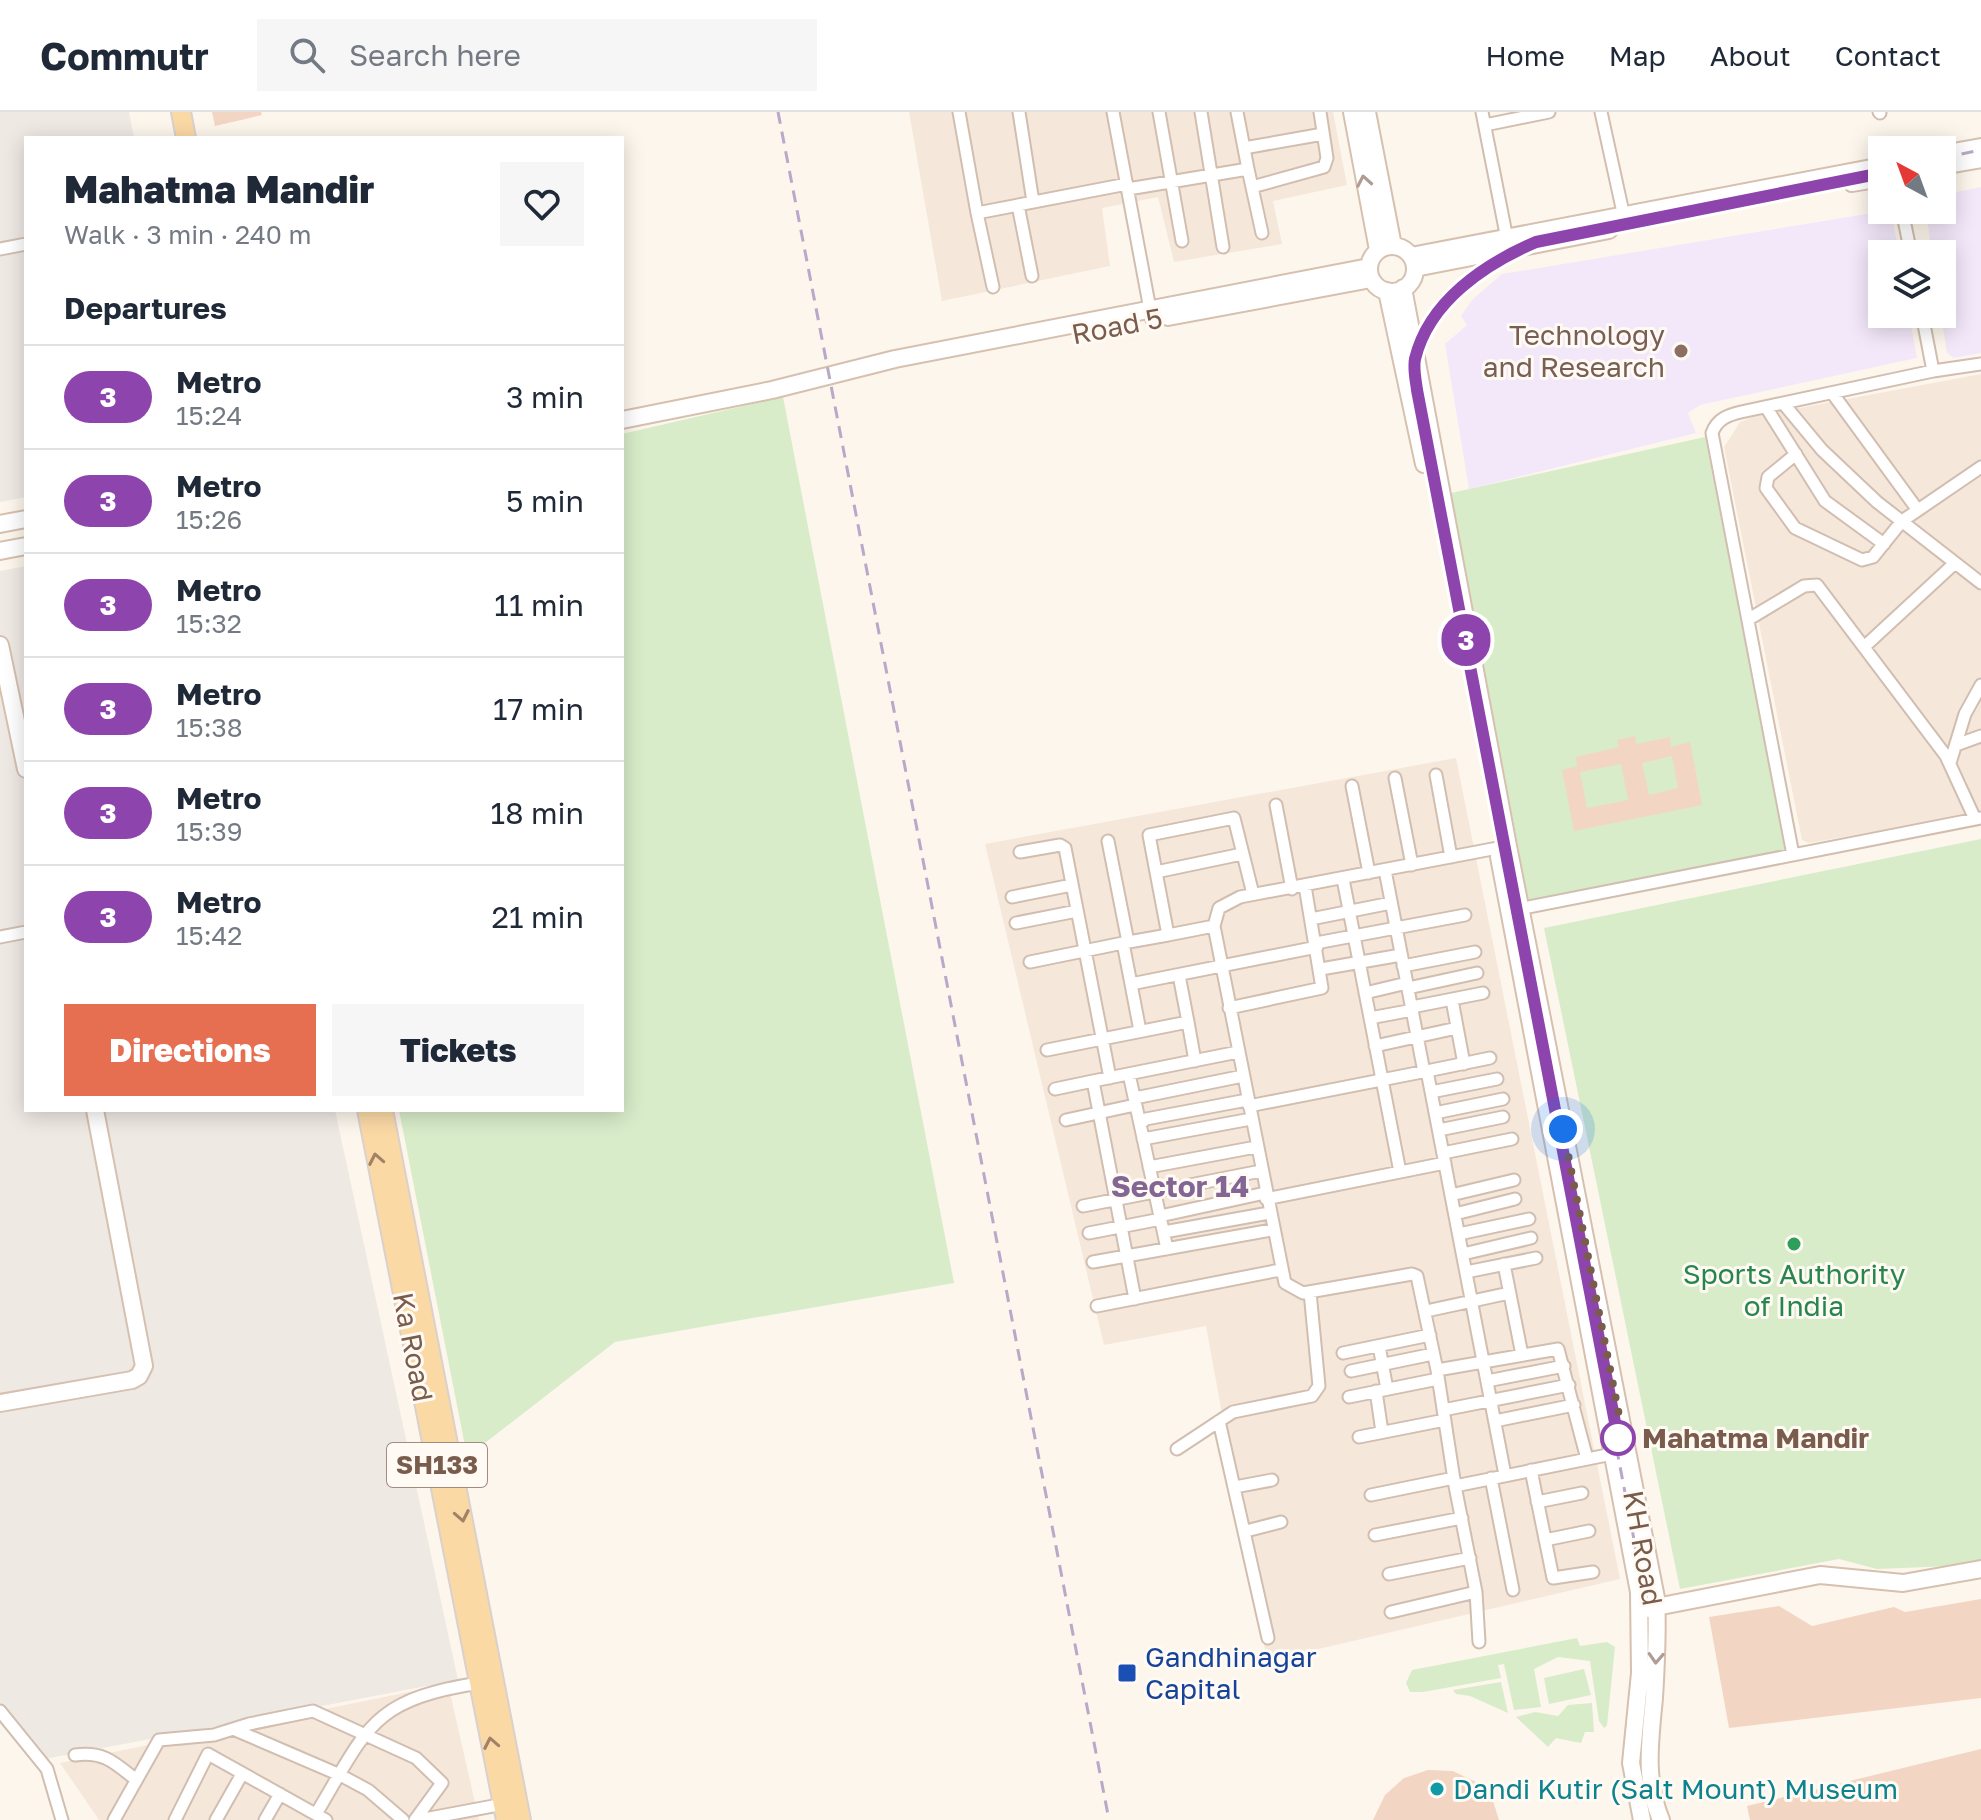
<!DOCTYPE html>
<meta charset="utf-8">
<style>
:root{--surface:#fff;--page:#f6f6f7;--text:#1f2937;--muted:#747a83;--line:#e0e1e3;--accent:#e76f51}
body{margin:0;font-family:"Golos Text",sans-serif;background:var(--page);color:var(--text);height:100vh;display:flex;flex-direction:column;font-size:30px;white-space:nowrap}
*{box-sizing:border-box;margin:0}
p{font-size:26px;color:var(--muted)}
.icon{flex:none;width:44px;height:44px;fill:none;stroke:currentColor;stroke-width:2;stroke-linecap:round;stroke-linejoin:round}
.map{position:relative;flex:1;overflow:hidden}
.drawer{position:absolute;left:24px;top:24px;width:600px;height:976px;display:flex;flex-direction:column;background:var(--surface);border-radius:0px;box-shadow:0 4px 20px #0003}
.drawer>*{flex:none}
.badge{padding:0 16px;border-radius:26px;font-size:28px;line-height:52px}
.needle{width:52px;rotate:319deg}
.tools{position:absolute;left:1868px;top:24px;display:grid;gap:16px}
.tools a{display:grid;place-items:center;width:88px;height:88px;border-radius:0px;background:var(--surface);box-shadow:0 4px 20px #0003;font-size:40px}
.you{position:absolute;width:40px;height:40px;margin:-20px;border:6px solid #fff;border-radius:50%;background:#1a73e8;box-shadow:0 0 0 12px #1a73e833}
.map>.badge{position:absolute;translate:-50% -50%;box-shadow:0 0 0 4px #fff}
h2{padding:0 40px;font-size:30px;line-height:72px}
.round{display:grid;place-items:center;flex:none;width:84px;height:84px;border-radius:0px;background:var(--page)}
.overview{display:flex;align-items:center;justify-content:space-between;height:136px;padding:0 40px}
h1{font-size:38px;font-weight:800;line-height:60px}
.cta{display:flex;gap:16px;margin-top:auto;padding:16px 40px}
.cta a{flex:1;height:92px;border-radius:0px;background:var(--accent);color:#fff;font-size:32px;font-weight:800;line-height:92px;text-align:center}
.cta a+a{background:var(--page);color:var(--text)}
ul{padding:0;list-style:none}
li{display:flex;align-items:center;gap:24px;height:104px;padding:0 40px;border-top:2px solid var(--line)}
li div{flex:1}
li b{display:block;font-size:30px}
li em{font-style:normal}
li .badge{min-width:88px;font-weight:700;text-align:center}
header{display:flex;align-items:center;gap:48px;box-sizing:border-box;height:112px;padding:0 40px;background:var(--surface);border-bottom:2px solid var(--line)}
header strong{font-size:38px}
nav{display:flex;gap:44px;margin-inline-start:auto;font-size:28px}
.search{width:560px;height:72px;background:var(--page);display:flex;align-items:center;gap:20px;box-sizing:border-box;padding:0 28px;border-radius:0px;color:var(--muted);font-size:30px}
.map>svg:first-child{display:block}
.residential{fill:#f5e8da}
.industrial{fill:#efe9e4}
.education{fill:#f3e8fa}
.green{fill:#d8ecc9}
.building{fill:#f3d5c3;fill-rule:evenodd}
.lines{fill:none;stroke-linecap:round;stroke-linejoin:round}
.street-casing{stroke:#d1beb0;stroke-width:15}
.secondary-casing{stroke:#d6c0b0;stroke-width:20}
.primary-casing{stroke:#dad1cd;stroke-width:22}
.street{stroke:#fff;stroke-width:11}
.secondary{stroke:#fff;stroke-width:16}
.primary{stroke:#fbd9a5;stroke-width:18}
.rail{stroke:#b9a8c9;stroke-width:3;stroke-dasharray:12 8;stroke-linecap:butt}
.oneway{stroke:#af9d94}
.oneway2{stroke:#a18267}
.line-casing{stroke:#fff;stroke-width:18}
.line{stroke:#8e44ad;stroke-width:12}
.walk{stroke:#7a5c4d;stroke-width:8;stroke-dasharray:0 14.4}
.education-dot{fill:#8d6e63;stroke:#fffaf3;stroke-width:3}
.leisure-dot{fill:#2e9e5b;stroke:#fffaf3;stroke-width:3}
.stop-dot{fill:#fff;stroke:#8e44ad;stroke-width:4}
.transit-dot{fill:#1a4fb4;stroke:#fffaf3;stroke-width:3}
.culture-dot{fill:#0f9aa8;stroke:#fffaf3;stroke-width:3}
.labels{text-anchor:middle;stroke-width:6;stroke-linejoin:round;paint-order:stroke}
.shield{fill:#fffaf3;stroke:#a28b7f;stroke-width:2}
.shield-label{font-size:26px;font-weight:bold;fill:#7a5c4d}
.street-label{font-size:28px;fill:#7a5c4d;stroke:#fffaf3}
.education-label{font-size:28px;fill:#785e54;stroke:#fffaf3;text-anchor:end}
.leisure-label{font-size:28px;fill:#27864d;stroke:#fffaf3}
.stop-label{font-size:28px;font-weight:bold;fill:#7a5c4d;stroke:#fffaf3;text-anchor:start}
.transit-label{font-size:28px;fill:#164399;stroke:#fffaf3;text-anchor:start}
.culture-label{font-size:28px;fill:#0d838f;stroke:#fffaf3;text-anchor:start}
.neighbourhood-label{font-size:30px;font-weight:bold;fill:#846695;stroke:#fffaf3}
</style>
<header>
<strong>Commutr</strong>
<div class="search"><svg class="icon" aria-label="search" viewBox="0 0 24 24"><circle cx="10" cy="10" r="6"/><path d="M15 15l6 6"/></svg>Search here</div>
<nav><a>Home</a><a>Map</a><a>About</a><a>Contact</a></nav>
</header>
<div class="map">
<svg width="1981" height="1708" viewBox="0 0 1981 1708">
<rect width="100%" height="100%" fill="#fdf6ec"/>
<path class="residential" d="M909,0H1333L1347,73L1273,89L1282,132L1174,150L1158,85L1102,96L1110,154L942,189Z
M1981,262V701L1809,731L1802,728L1724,335L1740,310L1756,304Z
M1456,646L1620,1467L1267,1549L1206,1214L1104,1233L985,732Z
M448,1572L479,1708H99L60,1651Z"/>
<path class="industrial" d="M0,0H129L134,26H26V385L0,390Z
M26,454V998H335L458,1568L45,1647L0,1591V459Z"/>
<path class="education" d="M1981,75V241L1954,246L1947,241L1941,202L1942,142H1932L1926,98H1942V83Z
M1891,98L1899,142H1882V202H1909L1917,246L1700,293L1688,301L1696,321L1469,377L1445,232L1467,213L1461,204L1473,187L1502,162Z"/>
<path class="green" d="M783,285L954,1171L615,1230L476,1338L466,1339L399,998H622V322Z
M1705,325L1785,730L1783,748L1530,797L1451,381Z
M1981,727V1449L1951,1454L1877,1457L1839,1447L1680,1477L1544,816Z
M1577,1526L1580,1534L1607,1530L1615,1535L1607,1613L1604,1616L1599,1609L1590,1549L1558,1545L1534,1557L1541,1595L1514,1598L1504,1552L1498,1553L1501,1566L1423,1580H1410L1406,1571L1412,1558Z
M1584,1557L1591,1583L1549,1592L1544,1566Z
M1501,1570L1508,1601L1470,1584L1456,1582L1453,1578Z
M1592,1591L1594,1620H1585L1581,1631L1556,1626L1548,1635L1516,1605L1535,1600L1558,1604L1568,1593Z"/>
<path class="building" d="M212,0H261L262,3L215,14Z
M1635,624L1636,632L1670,625L1671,635L1690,630L1702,693L1574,719L1562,658L1577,654L1576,645L1619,635L1617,628ZM1672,644L1678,676L1649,683L1642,651ZM1621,652L1628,688L1587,696L1580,660Z
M1981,1487V1586L1729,1616L1709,1505L1779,1494L1812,1514L1894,1495L1905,1500Z
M1981,1637V1708H1750L1747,1694Z
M1428,1658L1453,1659L1476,1670L1493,1689L1499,1708H1373L1385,1683L1404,1666Z"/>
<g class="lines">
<defs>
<path id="street" d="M959,0L977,101
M1019,0L1033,90
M1113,0L1152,208
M1159,0L1182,129
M1201,0L1223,135
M1482,0L1507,127
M1601,0L1624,105
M1879,0L1880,1
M1485,13L1549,0
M1244,36L1323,22
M1248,57L1262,121
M1252,75L1324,55L1327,46L1320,0
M1128,77L1248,57L1237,0
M1018,93L1032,164
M1902,98L1911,142
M0,137L26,132
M993,175L977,101L1127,72
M1922,202L1933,259
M1833,282L1917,397
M1783,291L1822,338L1877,390L1981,471
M1766,295L1825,389L1884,432
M1796,342L1768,365L1766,376L1795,416L1862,448L1873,445L1902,409L1981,355
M1749,507L1804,474L1817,473L1946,644L1975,707
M1864,535L1955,451
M1956,633L1981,624
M1950,651L1965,602L1981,573
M1436,663L1451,745
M1395,666L1412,753
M1352,674L1369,761
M1276,693L1292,777
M1108,729L1128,830
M1508,734L1240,785L1219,796L1214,814L1285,1171L1303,1181L1412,1162L1417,1164L1437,1258L1455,1374L1617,1341
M1020,740L1060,733L1065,736L1110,966
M1242,742L1156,760L1149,723L1234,706L1253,782
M1793,743L1712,321C1717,307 1728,303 1741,300L1933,259L1981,252
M1385,758L1424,960
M1156,760L1168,823L1214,814
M1343,767L1400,1060
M1012,785L1072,773
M1513,798L1981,706
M1311,807L1391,791
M1016,811L1077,799
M1168,823L1123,831L1131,872L1317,835
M0,825L26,820
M1316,831L1465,803
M1030,850L1123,831
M1403,854L1475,840
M1321,857L1401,843
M1179,863L1188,910
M1131,872L1140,919
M1408,876L1477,861
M1365,881L1407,871
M1452,888L1464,952
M1412,895L1483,881
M1229,896L1322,876L1305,774
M1370,906L1413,898
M1375,934L1457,916
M1047,938L1188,910L1195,949
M1490,946L1427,959L1505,1363
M1129,962L1140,1012
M1055,977L1093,969
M1431,980L1497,967
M1135,986L1243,964
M1249,994L1427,959
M1435,1001L1503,987
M1066,1008L1135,993
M1439,1018L1503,1005
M1143,1027L1251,1007
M1443,1041L1512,1027
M1149,1055L1256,1035
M1451,1083L1514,1068
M1266,1087L1445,1051
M1083,1094L1261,1059
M1455,1102L1515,1087
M1160,1104L1265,1081
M1164,1120L1269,1101
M1089,1121L1161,1107
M1459,1122L1529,1107
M1167,1137L1140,1012L1146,1007L1247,988
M1463,1142L1531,1126
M1093,1150L1272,1118
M1504,1152L1522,1243
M1466,1160L1536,1146
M1135,1187L1093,969L1238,940
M1097,1194L1280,1158
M1426,1199L1509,1181
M1379,1234L1387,1277
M1343,1241L1430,1223
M1437,1258L1558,1237L1587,1347
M1351,1259L1433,1242
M1487,1269L1564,1254
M1376,1279L1382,1320
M1349,1285L1438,1267
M1443,1298L1569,1273
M1219,1309L1268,1526
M1495,1309L1574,1293
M1359,1325L1445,1308
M1177,1337L1233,1300L1312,1284L1319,1274L1310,1180
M1531,1358L1553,1466L1593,1460
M1491,1366L1513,1478
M1235,1375L1272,1368
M1371,1383L1454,1366
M1537,1390L1582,1381
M1246,1419L1281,1410
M1375,1423L1462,1406
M1545,1428L1589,1419
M1389,1462L1470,1446
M1476,1480L1479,1530
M1391,1500L1476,1480L1455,1374
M0,1599L47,1657L62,1708
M233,1617L340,1663L368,1678L403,1708
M75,1643C103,1639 114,1650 135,1667
M316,1702C368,1615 371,1588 479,1571
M114,1708L159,1628L214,1623L249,1612L313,1599L416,1646L442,1671L415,1708
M175,1708L208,1642L326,1708
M216,1708L242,1662
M265,1708L280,1682
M419,1708L509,1691"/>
<path id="secondary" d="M1352,0L1378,138
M1367,0L1393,134
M1942,42L1981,35
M1942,54L1981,47
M1852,71L1882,66
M1369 157a23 23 0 1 1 46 0a23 23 0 1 1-46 0Z
M1411,144L1882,54
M1415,156L1609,118
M1403,176L1508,734L1656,1486C1658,1519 1656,1553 1654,1586C1650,1629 1644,1667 1661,1708
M1387,179L1424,352
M1168,205L1371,167
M622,308L772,278L895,247L1369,155
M0,412L26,407
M0,439L26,434
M0,533L26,657
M1499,745L1639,1480L1640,1561L1631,1651L1642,1708
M0,1291L132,1268L139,1264L144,1254L95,998
M1646,1497L1820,1463L1903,1471L1981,1457"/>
<path id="primary" d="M181,0L186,26
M367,998L506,1708
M383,998L521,1708"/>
</defs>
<use href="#street" class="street-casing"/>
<use href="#secondary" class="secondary-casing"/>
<use href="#primary" class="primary-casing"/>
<use href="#street" class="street"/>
<use href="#secondary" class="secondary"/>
<use href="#primary" class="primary"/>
<path class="rail" d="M778,0L1109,1708
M1942,46L1981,38
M1645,1485L1409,252C1424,211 1445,176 1482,151C1529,117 1595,113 1650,103C1727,88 1805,73 1882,58"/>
</g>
<defs><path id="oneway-chevron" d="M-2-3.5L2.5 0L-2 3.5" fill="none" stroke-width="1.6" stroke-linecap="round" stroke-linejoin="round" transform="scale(2)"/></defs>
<g class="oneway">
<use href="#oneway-chevron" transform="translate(1364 69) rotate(-100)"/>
<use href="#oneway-chevron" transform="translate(1656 1546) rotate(93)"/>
</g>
<g class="oneway2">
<use href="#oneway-chevron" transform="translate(376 1047) rotate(-101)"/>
<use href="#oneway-chevron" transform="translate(462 1404) rotate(79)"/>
<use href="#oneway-chevron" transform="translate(491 1631) rotate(-101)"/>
</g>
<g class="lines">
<defs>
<path id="line" d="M1618,1326L1417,278C1416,269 1413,257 1415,247C1429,189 1485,152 1536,130L1882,61"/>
</defs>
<use href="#line" class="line-casing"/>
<use href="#line" class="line"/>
<path class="walk" d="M1563,1017L1626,1339L1618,1326"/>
</g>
<circle class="education-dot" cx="1681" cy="239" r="8"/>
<circle class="leisure-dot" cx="1794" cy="1132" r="8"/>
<circle class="stop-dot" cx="1618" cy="1326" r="16"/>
<rect class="transit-dot" x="1117" y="1551" width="20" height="20" rx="4"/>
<circle class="culture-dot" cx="1437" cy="1677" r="8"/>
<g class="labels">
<rect class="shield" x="387" y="1331" width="100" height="44" rx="6"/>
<g class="shield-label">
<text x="437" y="1362">SH133</text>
</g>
<g class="street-label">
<text transform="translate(1117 214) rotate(-11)" y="10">Road 5</text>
<text transform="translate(413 1235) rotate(79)" y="10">Ka Road</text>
<text transform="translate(1643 1436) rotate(80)" y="10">KH Road</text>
</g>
<g class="education-label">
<text x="1665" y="233">Technology<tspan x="1665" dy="32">and Research</tspan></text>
</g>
<g class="leisure-label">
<text x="1794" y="1172">Sports Authority<tspan x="1794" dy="32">of India</tspan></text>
</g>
<g class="stop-label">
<text x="1642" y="1336">Mahatma Mandir</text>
</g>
<g class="transit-label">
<text x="1145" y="1555">Gandhinagar<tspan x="1145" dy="32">Capital</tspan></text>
</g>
<g class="culture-label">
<text x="1453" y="1687">Dandi Kutir (Salt Mount) Museum</text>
</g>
<g class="neighbourhood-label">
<text x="1180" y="1085">Sector 14</text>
</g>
</g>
</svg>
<div class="tools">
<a><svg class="needle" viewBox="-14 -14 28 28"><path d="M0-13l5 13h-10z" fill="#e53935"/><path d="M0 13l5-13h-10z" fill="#747a83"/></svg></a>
<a><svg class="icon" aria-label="layers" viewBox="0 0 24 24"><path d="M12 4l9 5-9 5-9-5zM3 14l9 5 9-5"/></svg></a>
</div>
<div class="you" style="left:1563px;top:1017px"></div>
<b class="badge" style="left:1466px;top:528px;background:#8e44ad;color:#fff">3</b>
<section class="drawer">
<div class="overview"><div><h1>Mahatma Mandir</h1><p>Walk · 3 min · 240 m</p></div><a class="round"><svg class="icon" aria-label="heart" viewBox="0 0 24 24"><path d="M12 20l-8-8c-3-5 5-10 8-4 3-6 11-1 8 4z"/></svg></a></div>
<h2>Departures</h2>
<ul>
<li><span class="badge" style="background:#8e44ad;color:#fff">3</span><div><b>Metro</b><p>15:24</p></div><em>3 min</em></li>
<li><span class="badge" style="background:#8e44ad;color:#fff">3</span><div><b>Metro</b><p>15:26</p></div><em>5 min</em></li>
<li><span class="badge" style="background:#8e44ad;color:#fff">3</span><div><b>Metro</b><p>15:32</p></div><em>11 min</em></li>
<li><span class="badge" style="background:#8e44ad;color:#fff">3</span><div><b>Metro</b><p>15:38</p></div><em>17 min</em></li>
<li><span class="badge" style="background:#8e44ad;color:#fff">3</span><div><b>Metro</b><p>15:39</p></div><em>18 min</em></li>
<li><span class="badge" style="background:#8e44ad;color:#fff">3</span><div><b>Metro</b><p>15:42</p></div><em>21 min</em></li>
</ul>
<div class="cta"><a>Directions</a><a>Tickets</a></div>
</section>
</div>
